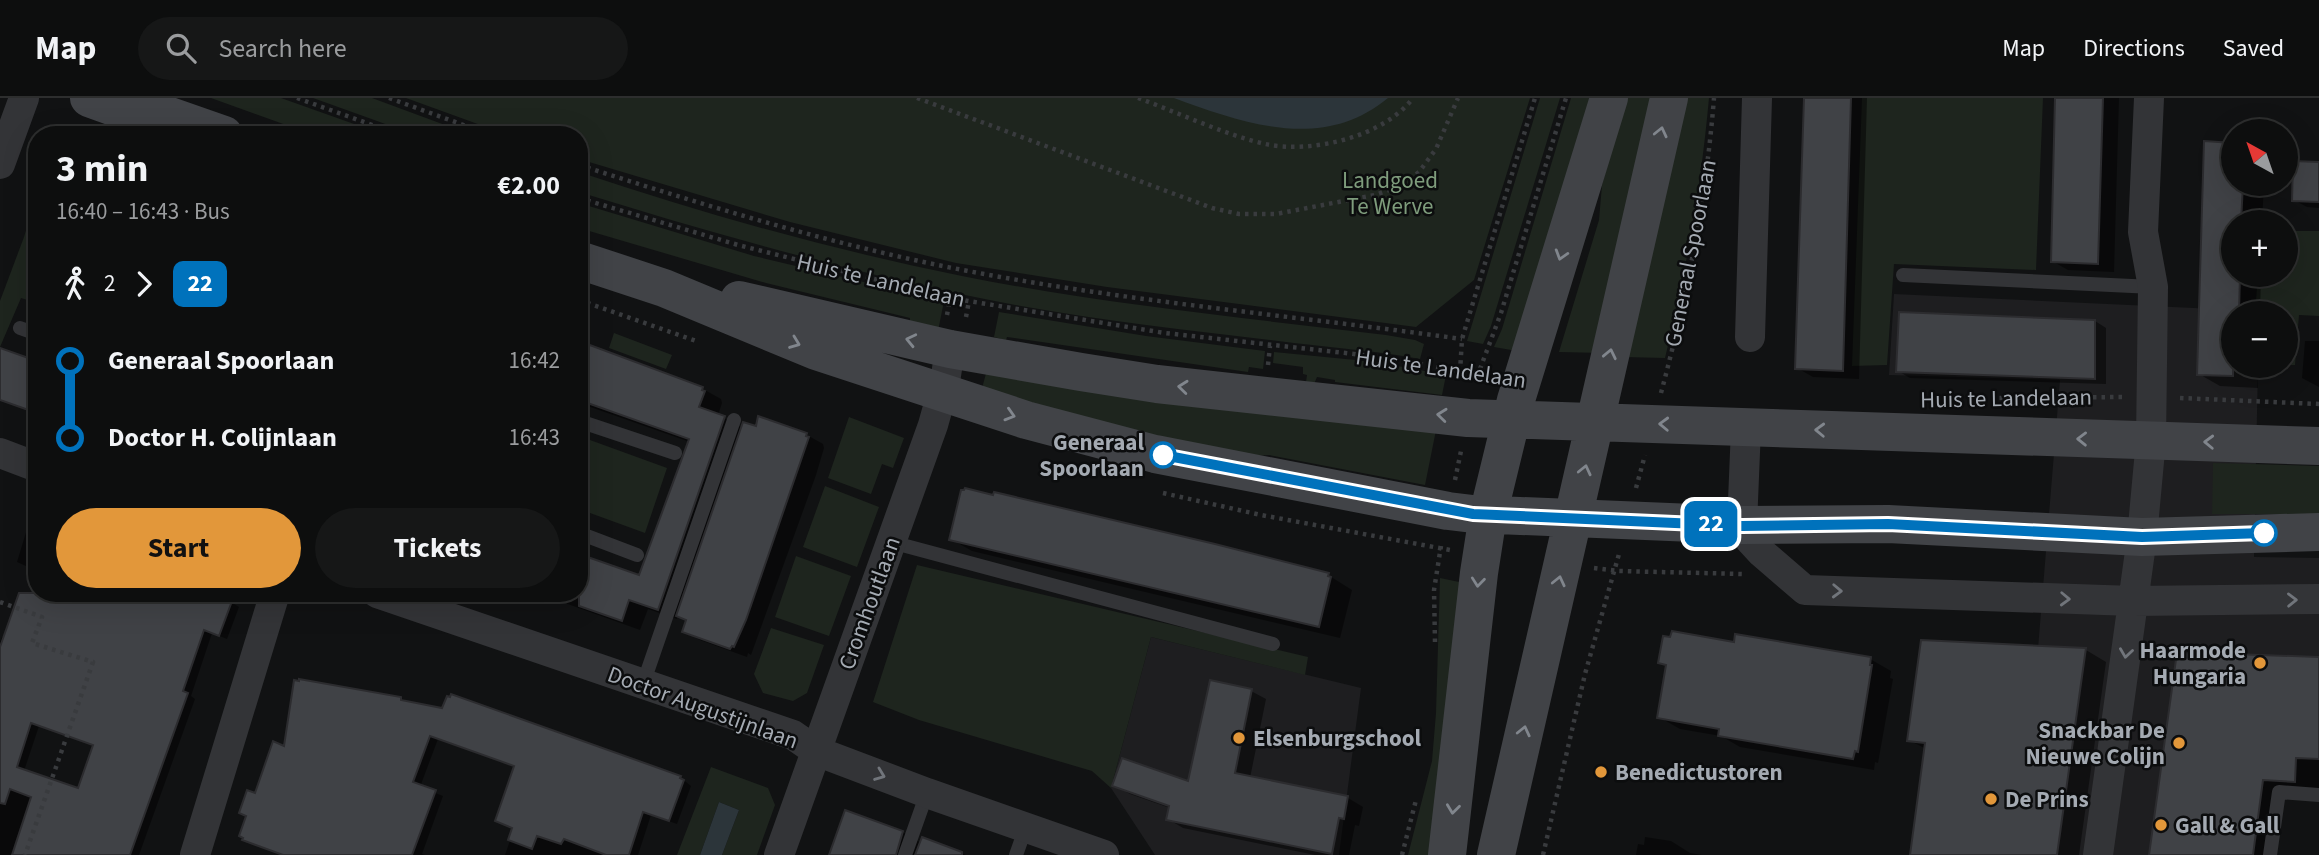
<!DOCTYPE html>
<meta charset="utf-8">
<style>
:root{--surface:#0d0e0e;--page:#161717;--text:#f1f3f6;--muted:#9a9c9e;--line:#2d2e2e;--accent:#e2973a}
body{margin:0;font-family:"Source Sans 3",sans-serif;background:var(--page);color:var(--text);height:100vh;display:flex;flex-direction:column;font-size:26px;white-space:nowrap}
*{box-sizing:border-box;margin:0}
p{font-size:23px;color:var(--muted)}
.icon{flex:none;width:38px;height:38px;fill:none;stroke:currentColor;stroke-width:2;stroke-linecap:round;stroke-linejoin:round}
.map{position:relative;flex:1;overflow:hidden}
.side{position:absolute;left:28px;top:28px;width:560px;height:476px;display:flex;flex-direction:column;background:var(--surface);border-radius:28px;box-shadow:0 7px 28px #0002,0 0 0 2px var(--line)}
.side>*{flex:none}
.badge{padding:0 14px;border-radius:10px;font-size:24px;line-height:46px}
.needle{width:46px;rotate:320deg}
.tools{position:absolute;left:2221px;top:21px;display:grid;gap:14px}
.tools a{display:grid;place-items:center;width:77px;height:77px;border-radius:50%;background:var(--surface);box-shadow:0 7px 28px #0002,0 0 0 2px var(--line);font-size:35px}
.map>.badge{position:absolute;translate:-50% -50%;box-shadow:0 0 0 4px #fff}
.legs{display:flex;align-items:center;gap:10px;height:77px;padding:0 28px;font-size:23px}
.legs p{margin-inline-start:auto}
.headline{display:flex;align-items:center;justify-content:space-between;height:119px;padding:0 28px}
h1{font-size:38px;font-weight:700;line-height:52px}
.cta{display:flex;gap:14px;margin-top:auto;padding:14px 28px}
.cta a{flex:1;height:80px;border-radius:42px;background:var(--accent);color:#111;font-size:28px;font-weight:700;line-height:80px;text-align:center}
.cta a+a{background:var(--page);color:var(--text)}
ul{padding:0 28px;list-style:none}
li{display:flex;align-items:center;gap:24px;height:77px;font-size:26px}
li i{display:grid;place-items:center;width:10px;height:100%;margin:0 9px;background:currentColor}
li i::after{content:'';width:18px;height:18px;margin:-9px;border:5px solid;border-radius:50%;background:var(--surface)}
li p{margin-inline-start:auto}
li:first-child i{background:linear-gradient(#0000 50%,currentColor 0)}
li:last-child i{background:linear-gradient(currentColor 50%,#0000 0)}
header{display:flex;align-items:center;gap:42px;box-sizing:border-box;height:98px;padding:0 35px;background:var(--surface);border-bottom:2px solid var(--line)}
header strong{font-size:33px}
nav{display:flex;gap:38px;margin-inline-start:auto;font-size:24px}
.search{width:490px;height:63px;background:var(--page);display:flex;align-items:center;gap:18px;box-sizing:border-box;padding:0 24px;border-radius:38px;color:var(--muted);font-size:26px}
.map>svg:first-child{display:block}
.built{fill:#1e1e20}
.green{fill:#1e251e}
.water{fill:#2c353a}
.shadow{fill:#0007;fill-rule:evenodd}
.building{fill:#404246;stroke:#2c2c2f;stroke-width:2;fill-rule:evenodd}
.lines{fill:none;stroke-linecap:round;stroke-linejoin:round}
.path{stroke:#393b3e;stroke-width:4.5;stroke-dasharray:3.5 5;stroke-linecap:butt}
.lane{stroke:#333437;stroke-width:14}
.street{stroke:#333437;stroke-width:30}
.secondary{stroke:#414347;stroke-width:38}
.oneway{stroke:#81868d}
.oneway2{stroke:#71757b}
.line-1-casing{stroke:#fff;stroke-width:16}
.line-1{stroke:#0072bc;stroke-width:10}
.stop-1-dot{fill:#fff;stroke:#0072bc;stroke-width:3.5}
.poi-dot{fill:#e2973a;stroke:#0c0d0e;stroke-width:2.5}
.labels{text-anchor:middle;stroke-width:5;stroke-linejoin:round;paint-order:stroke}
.park-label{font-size:23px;fill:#7e9c7c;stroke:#0c0d0e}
.street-label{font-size:23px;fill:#a4aab2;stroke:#0c0d0e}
.stop-label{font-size:23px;font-weight:bold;fill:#a4aab2;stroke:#0c0d0e;text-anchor:end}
.poi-label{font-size:23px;font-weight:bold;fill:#a4aab2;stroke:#0c0d0e;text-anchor:start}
</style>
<header>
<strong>Map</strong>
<div class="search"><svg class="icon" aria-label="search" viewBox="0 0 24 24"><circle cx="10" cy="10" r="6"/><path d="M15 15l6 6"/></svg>Search here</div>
<nav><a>Map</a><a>Directions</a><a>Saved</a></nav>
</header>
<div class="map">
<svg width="2319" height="757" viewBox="0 0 2319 757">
<rect width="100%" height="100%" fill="#111213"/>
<path class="built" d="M1894,196L2259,213V215H2233V268H2258L2254,459L2319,460V602L2208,757H2014L2037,563L2060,282L1889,277Z
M1151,539L1361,590L1339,757H1155L1111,690Z"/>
<path class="green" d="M211,0H281L385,37H314Z
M313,0H372L472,37H416Z
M406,0H1530L1474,182L1416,229L1107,189L956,165L790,124L579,61V37H508Z
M1540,0H1560L1491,228L1483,246L1467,243Z
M1571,0H1594L1517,253L1494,249L1502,231Z
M1626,0H1661L1603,255L1559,254L1599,122L1602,87Z
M1678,0H1709C1701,89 1686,174 1665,260L1624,259Z
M1862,0H2043L2036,172L1894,166L1887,267L1852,268Z
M579,74C704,116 833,152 962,178C1102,206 1245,220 1386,237L1415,242L1424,246L1420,261C1378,253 1336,250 1294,245C1203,234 1111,224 1021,208C871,180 724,139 579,94Z
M37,96V205L21,200L0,249V203L24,139Z
M579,105L754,158L944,203L937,238L910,223V220L766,185L579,130Z
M2286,133H2319V218L2299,217L2295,267H2286V215H2255L2258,177H2286Z
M999,214L1146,238L1265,253L1263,271L1249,269L1248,274L1007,239L1006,242L994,239Z
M614,235L672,257L666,271L609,250Z
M1274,254L1376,264L1446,277L1442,297L1335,284V282L1317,279L1314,286L1306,284L1307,277L1303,276V269L1273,265Z
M988,268L1436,332L1425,387L1269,357L1234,359L981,294Z
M849,319L904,340L893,370L882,366L871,396L828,380Z
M579,338L667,370L645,435L579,411Z
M2213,365L2319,368V416H2212Z
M825,388L879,409L857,469L803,449Z
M796,458L851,478L829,538L775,519Z
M917,467L1308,559L1305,577L1151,539L1111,690L1092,673L919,622L873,604Z
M1440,480L1464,485L1436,757H1408L1432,663L1436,615Z
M771,530L824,547L807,595L793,603L763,595L754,576Z
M711,669L768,690L775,707L757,757H722L739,712L719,704L700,757H677Z"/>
<path class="water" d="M1174,0H1388C1323,54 1245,26 1174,0Z
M719,704L739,712L722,757H700Z"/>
<path class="shadow" d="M1806,0H1867L1859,281L1813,279L1797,270Z
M2057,0H2119L2114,174L2068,172L2052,163Z
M2233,47V86H2264L2262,124H2233V177H2261L2260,215H2233V268H2258V290L2220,288L2199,276Z
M2319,66V110L2307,109L2294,102Z
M2095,223L2106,230V286L1910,280L1898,273Z
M2305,243H2319V289L2302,280Z
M579,246L703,291L721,301L722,305L718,317L743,330L758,331L760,320L807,337L823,346L824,350L816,377L751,557L748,555L747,559L700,542L684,533L687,523L678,517L677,521L648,511L640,532L537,495H579L640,479L690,344L579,305Z
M27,431L37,435V473L17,464Z
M951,441L1328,477L1352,492L1340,540L972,453Z
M231,504L239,509L227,541L212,535L191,598L195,601L139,757H0V544L2,539ZM39,628L95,648L79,692L24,673Z
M1735,546L1870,561L1891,573L1890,580L1893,581L1878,665L1875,664L1874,672L1740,649L1721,638L1680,631L1659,619L1667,568L1660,564Z
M2086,552L2106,564L2079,757H1911L1926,651L1909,642Z
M2319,561V694L2284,693L2275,757H2151Z
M1251,593L1266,601L1250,680L1348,700L1363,709L1359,728L1355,727L1349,757H1315L1183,730L1168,721L1170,710L1130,696L1114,687L1190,686Z
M401,600L409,605L680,679L691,688L677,726L651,717L638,757H505L514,731L515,669L438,641L420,689L443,698L422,756L425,757H285L244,741L256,697L285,650Z
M846,714L903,734L921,745L922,742L966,757H831Z
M1645,739L1671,743L1690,755L1702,757H1636L1638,746L1644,747Z"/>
<path class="building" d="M1804,0H1851L1843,273L1795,271Z
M2055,0H2103L2098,166L2051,164Z
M2204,43L2233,45V86H2243L2241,124H2233V177H2240L2239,215H2233V278L2197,277Z
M2293,63L2319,64V104L2292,103Z
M1899,214L2095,222V281L1896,274Z
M579,243L703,289L702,292L705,293L699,309L725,318L658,512L629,502L622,523L579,508V456L639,477L689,341L579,302Z
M0,250L37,263V315L0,302Z
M758,318L807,335L806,338L809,339L746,522L734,549L732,548L730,551L682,534L686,522L676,518L743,324L756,328Z
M965,390L993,397L994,394L1215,446L1329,475L1328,478L1331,479L1319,529L949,442L961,392H964Z
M19,495H212L232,503L219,538L204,532L183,593L188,595L130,757H12L31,699L10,691L5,706L0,705V549ZM31,625L93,647L78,690L17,669Z
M1672,533L1734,544L1735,536L1871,559L1870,567H1872L1858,654L1855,653L1853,661L1718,638L1719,631L1657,620L1666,567L1658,565L1663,538L1670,539Z
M1921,542L2086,550L2057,757H1910L1925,645L1907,643Z
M2177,554L2319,559V661L2296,660L2295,684L2263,682L2253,757H2149Z
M299,581L401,599V602L442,610L447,598L450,599L451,596L681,678L680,680L684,682L669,723L643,714L629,757H606L564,741L561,746L537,738L532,751L508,742L512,730L495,723L514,668L430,638L413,684L436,692L412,757H283L242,742L243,740L239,738L246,718L239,715L247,692L255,695L273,643L284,648L294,582L299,583Z
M1210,582L1252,591L1235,675L1348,698L1344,721L1339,720L1332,756L1166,722L1169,708L1112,688L1122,660L1188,683Z
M845,712L903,733L896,757H829Z
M922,739L962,754V757H915Z"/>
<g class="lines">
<path class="path" d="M297,0L400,37
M389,0L491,37
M917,0L1212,110L1239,116H1276L1375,97L1403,87L1419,74L1436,51L1458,0
M1138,0C1179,15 1223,36 1265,46C1311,56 1384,39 1413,0
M579,67C707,108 836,148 968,173C1131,204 1297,218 1462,241
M579,100L738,147L950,200L1165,235L1381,259L1490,279
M579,202L699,244
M947,217L950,200
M966,219L969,203
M1268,267L1270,248
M1460,274L1462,241L1535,0
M1477,279L1501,215L1566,0
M1661,295C1687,198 1706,101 1714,0
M1991,300L2122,299
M2180,300L2319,306
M1455,382L1461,353
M1636,390L1645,357
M1163,395L1261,417L1450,452
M1594,470L1619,473L1742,476
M0,504L42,519L32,545L93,564L25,757
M1435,544L1434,492L1441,448
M1402,757L1416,702
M1543,757L1585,576L1619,456"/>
<path class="lane" d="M1903,177L2153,189
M20,230L37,236
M579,323L675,355
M579,435L637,457
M891,444L1273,546
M643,586L734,322
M905,757L927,695
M1016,757L1026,729
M2270,757L2279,694L2319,697"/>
<path class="street" d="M0,66L24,0
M1750,239L1757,0
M1746,330L1742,427L1750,442L1762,455L1805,492L2133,503L2319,501
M0,355L37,369
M377,495L793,637L816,653L927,695L1104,757
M195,757L275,495
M779,757L933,327L945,284L950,251
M2098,757L2142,439L2151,342L2153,189L2143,134L2149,0"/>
<path class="secondary" d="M89,0L114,9L147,10L224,37
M579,162L664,190L816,253L1026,322L1155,356L1448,413L1473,416L1742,427L1888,426L2142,439L2319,434
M739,202L950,251L1081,274L1157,286L1468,320L2319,348
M1447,757L1479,475L1488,417L1516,302L1609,0
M1496,757L1669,0"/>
</g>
<defs><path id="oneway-chevron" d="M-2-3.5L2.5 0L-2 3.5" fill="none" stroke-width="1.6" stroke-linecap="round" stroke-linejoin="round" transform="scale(1.75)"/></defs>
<g class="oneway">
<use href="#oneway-chevron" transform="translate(1661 34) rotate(-77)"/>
<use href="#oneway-chevron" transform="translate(1561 157) rotate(107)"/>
<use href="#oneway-chevron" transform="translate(911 242) rotate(-167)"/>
<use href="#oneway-chevron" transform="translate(795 245) rotate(21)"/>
<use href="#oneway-chevron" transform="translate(1610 256) rotate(-78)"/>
<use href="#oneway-chevron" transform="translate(1183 289) rotate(-174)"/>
<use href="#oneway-chevron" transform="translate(1010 317) rotate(17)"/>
<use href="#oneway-chevron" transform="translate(1442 317) rotate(-174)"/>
<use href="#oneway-chevron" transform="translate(1664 326) rotate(-178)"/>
<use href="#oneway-chevron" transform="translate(1820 332) rotate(-178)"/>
<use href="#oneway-chevron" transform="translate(2082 341) rotate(-179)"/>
<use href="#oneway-chevron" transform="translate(2209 344) rotate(-178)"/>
<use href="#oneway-chevron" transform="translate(1585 372) rotate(-77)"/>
<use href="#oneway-chevron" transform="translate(1559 483) rotate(-77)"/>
<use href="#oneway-chevron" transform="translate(1478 484) rotate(96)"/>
<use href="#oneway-chevron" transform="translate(1524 633) rotate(-77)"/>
<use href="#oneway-chevron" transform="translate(1453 711) rotate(97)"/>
</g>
<g class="oneway2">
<use href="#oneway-chevron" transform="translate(1837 493) rotate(2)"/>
<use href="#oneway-chevron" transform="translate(2065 501) rotate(2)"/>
<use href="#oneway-chevron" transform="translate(2292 502) rotate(-1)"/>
<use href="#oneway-chevron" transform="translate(2126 555) rotate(98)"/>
<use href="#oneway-chevron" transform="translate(880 677) rotate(21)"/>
</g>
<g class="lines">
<defs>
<path id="line-1" d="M1163,357L1473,416L1742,428L1888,426L2142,439L2264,435"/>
</defs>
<use href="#line-1" class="line-1-casing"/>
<use href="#line-1" class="line-1"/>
</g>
<g class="stop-1-dot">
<circle cx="1163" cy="357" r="12"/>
<circle cx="2264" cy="435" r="12"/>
</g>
<g class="poi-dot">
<circle cx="2260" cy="565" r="7"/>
<circle cx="1239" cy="640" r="7"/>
<circle cx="2179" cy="645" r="7"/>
<circle cx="1601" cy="674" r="7"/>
<circle cx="1991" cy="701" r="7"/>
<circle cx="2161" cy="727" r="7"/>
</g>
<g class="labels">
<g class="park-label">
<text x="1390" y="90">Landgoed<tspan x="1390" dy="26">Te Werve</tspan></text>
</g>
<g class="street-label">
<text transform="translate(1690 155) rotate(-79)" y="8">Generaal Spoorlaan</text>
<text transform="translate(881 182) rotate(13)" y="8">Huis te Landelaan</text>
<text transform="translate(1441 270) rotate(8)" y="8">Huis te Landelaan</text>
<text transform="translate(2006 300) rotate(-1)" y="8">Huis te Landelaan</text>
<text transform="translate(869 505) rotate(-70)" y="8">Cromhoutlaan</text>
<text transform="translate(703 609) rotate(20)" y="8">Doctor Augustijnlaan</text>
</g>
<g class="stop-label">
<text x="1144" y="352">Generaal<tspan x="1144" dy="26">Spoorlaan</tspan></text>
</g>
<g class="poi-label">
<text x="2246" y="560" text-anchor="end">Haarmode<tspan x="2246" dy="26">Hungaria</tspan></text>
<text x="2165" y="640" text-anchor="end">Snackbar De<tspan x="2165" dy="26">Nieuwe Colijn</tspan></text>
<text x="1253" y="648">Elsenburgschool</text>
<text x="1615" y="682">Benedictustoren</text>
<text x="2005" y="709">De Prins</text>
<text x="2175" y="735">Gall &amp; Gall</text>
</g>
</g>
</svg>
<div class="tools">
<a><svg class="needle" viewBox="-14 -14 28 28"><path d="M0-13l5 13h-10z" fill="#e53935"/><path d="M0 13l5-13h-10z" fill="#9a9c9e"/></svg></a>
<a>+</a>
<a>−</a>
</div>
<b class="badge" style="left:1711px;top:426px;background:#0072bc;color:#fff">22</b>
<section class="side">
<div class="headline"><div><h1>3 min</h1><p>16:40 – 16:43 · Bus</p></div><b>€2.00</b></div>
<div class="legs"><svg class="icon" aria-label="walk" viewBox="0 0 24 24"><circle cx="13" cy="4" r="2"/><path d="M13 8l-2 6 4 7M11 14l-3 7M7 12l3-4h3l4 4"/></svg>2<svg class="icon" aria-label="forward" viewBox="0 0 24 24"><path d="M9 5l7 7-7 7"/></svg><b class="badge" style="background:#0072bc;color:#fff">22</b></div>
<ul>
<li><i style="color:#0072bc"></i><b>Generaal Spoorlaan</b><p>16:42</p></li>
<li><i style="color:#0072bc"></i><b>Doctor H. Colijnlaan</b><p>16:43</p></li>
</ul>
<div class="cta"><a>Start</a><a>Tickets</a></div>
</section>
</div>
